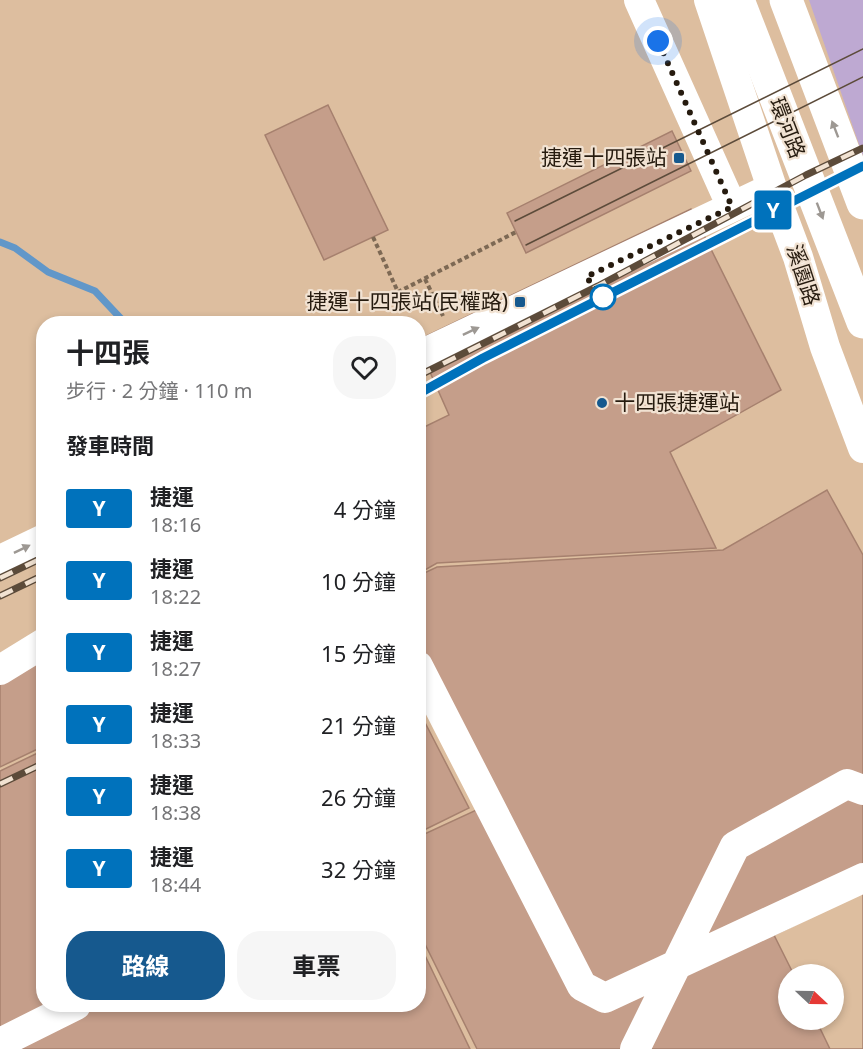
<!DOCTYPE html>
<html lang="zh-TW">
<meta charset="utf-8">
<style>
:root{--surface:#fff;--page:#f6f6f6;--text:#202124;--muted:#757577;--accent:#16598e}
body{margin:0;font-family:"Noto Sans","Noto Sans TC",sans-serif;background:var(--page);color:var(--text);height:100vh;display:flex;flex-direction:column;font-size:22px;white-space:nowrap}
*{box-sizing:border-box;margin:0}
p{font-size:20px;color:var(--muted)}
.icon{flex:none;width:33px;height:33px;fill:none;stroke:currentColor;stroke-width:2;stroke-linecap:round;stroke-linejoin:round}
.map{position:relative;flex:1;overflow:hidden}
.details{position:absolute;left:36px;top:316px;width:390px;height:696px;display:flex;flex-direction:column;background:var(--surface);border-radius:24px;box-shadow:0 3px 9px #0003}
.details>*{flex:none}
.badge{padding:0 12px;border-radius:4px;font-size:21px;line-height:39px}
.needle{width:39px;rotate:112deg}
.buttons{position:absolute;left:778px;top:964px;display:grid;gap:12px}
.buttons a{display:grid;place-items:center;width:66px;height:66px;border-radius:50%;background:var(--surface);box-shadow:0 3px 9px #0003;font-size:30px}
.you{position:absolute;width:30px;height:30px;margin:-15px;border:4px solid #fff;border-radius:50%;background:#1a73e8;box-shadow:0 0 0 9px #1a73e833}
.map>.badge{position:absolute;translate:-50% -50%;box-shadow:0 0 0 3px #fff}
h2{padding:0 30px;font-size:22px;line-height:54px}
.round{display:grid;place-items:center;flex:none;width:63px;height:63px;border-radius:24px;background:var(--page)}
.headline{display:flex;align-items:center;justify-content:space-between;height:102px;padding:0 30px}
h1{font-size:28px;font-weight:700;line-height:45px}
.action{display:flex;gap:12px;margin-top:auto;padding:12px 30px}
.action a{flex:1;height:69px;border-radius:24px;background:var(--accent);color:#fff;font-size:24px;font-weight:700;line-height:69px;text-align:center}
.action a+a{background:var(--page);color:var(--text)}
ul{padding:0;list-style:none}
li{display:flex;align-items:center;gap:18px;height:72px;padding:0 30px}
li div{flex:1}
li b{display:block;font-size:22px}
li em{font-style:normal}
li .badge{min-width:66px;font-weight:700;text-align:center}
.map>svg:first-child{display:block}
.green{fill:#bea9d2}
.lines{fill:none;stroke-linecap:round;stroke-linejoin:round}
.stream{stroke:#6197c9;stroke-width:7}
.building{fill:#c59e8a;stroke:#a6806e;stroke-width:1.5;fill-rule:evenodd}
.path{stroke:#7d6954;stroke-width:4;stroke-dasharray:4.5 3;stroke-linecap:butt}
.minor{stroke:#fff;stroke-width:30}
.highway{stroke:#fff;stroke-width:33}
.tram{stroke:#5c4b3a;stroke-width:1.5}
.rail-casing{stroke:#5c4b3a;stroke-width:7}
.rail{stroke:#f1e2d2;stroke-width:4.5;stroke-dasharray:14;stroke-linecap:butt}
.oneway{fill:#9d9893}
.line-casing{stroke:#fff;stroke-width:14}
.line{stroke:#0072bc;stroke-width:9}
.walk{stroke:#261b0f;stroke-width:6;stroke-dasharray:0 10.8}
.poi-dot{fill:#16598e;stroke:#f1e2d2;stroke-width:2}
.stop-dot{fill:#fff;stroke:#0072bc;stroke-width:3}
.labels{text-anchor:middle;stroke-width:4.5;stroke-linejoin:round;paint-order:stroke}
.street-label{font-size:21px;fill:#261b0f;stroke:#f1e2d2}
.poi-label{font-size:21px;fill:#261b0f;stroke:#f1e2d2;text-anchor:end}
</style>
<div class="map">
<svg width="863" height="1049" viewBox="0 0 863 1049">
<rect width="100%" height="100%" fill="#ddbe9f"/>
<path class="green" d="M809,0H863V156Z"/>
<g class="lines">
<path class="stream" d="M0,242L15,248L48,272L95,291L126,324"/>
</g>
<path class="building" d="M328,105L388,230L324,260L265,135Z
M672,131L691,171L526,253L507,213Z
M691,209L781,390L670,452L716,548L437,563L418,574V430L449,415L418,345V340Z
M827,490L863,555V1049H477L418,930V837L481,808L418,676V576L437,567L723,550ZM789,975H834V1020H789Z
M44,656V746L0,767V683Z
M418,709L469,808L418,833Z
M44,750V1005L0,1038V771Z
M863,892V1049H830L816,1020H834V975H794L774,935Z
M418,941L470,1049H0L82,1005H418Z"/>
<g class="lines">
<path class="path" d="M373,237L398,292L516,232
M425,279L443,316"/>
<path class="minor" d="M639,0L732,207
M709,0L772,188L798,257L825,347L863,448
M418,356L772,188
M0,560L44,539
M418,666L582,986L605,998L863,878
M0,670L44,643
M0,1043L76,1005
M635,1049L735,846L847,784L863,790"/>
<path class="highway" d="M738,0L863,322
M786,0L863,203"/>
<path class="tram" d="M515,221L863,49
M526,245L863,77"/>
<defs>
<path id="rail" d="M418,376L598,286L806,175L863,148
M418,394L483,358L863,166
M0,578L44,557
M0,596L44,575
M0,784L44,763"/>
</defs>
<use href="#rail" class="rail-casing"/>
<use href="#rail" class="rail"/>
</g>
<defs><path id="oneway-solid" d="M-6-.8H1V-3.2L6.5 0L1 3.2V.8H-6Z" transform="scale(1.5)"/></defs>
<g class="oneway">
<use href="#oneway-solid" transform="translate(835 129) rotate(-111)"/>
<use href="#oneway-solid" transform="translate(820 211) rotate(69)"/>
<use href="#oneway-solid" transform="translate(471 331) rotate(-25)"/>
<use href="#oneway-solid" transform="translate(22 549) rotate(-26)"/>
</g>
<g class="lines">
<defs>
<path id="line" d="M418,394L483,358L863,166"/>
</defs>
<use href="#line" class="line-casing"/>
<use href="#line" class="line"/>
<path class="walk" d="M603,297L586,277L732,207L658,41"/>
</g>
<g class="poi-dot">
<rect x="673" y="152" width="12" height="12" rx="3"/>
<rect x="514" y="296" width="12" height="12" rx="3"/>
<circle cx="602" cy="403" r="6"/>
</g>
<circle class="stop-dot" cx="603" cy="297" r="12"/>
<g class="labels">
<g class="street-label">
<text transform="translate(787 128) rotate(69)" y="7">環河路</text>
<text transform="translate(803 275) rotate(72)" y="7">溪園路</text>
</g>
<g class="poi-label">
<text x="667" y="165">捷運十四張站</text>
<text x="508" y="309">捷運十四張站(民權路)</text>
<text x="614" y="410" text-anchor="start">十四張捷運站</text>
</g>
</g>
</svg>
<div class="buttons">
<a><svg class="needle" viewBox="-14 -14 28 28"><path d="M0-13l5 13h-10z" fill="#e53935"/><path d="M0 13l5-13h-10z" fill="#757577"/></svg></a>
</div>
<div class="you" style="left:658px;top:41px"></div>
<b class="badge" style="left:773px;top:210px;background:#0072bc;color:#fff">Y</b>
<section class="details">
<div class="headline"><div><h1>十四張</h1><p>步行 · 2 分鐘 · 110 m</p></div><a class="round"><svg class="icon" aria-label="heart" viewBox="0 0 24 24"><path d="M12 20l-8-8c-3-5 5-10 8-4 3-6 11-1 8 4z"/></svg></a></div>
<h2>發車時間</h2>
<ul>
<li><span class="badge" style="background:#0072bc;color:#fff">Y</span><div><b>捷運</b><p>18:16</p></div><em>4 分鐘</em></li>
<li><span class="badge" style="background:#0072bc;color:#fff">Y</span><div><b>捷運</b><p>18:22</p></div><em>10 分鐘</em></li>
<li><span class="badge" style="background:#0072bc;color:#fff">Y</span><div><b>捷運</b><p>18:27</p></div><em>15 分鐘</em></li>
<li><span class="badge" style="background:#0072bc;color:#fff">Y</span><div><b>捷運</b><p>18:33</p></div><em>21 分鐘</em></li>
<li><span class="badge" style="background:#0072bc;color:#fff">Y</span><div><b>捷運</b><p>18:38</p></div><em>26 分鐘</em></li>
<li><span class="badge" style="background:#0072bc;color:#fff">Y</span><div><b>捷運</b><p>18:44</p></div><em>32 分鐘</em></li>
</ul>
<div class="action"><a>路線</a><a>車票</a></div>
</section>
</div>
